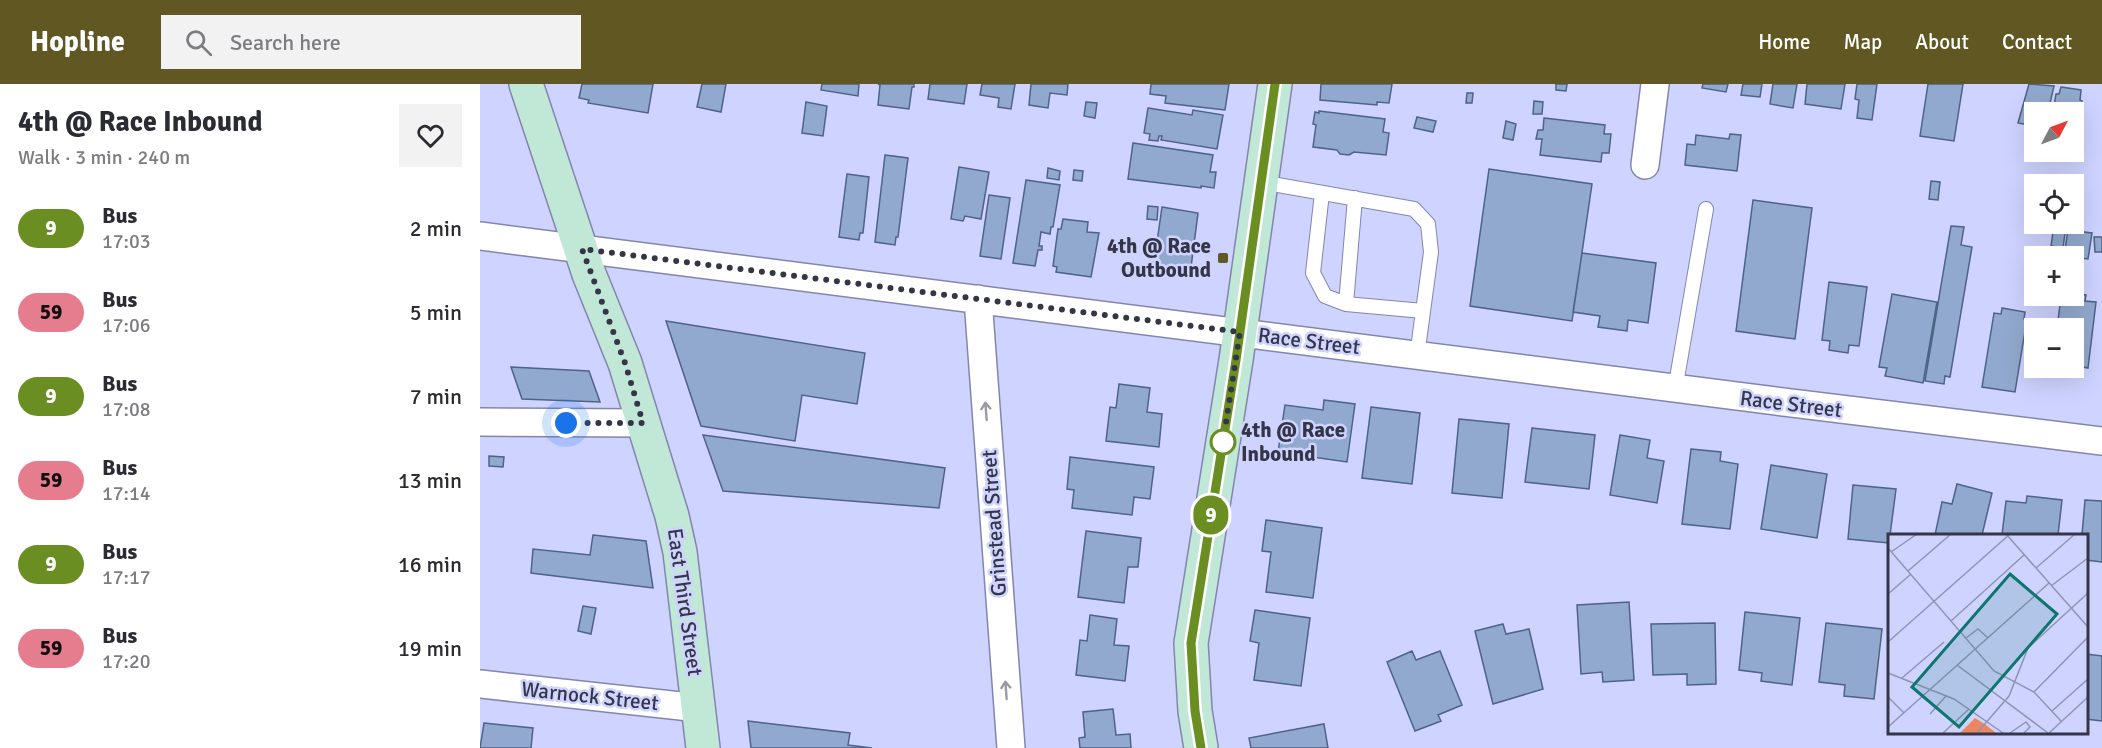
<!DOCTYPE html>
<meta charset="utf-8">
<style>
:root{--surface:#fff;--page:#f2f2f3;--text:#2b2b33;--muted:#7c7c81;--accent:#605723}
body{margin:0;font-family:Signika,sans-serif;background:var(--page);color:var(--text);height:100vh;display:flex;flex-direction:column;font-size:22px;white-space:nowrap}
*{box-sizing:border-box;margin:0}
p{font-size:20px;color:var(--muted)}
.icon{flex:none;width:33px;height:33px;fill:none;stroke:currentColor;stroke-width:2;stroke-linecap:round;stroke-linejoin:round}
.map{position:relative;flex:1;overflow:hidden}
.side{display:flex;flex-direction:column;background:var(--surface);width:480px}
.side>*{flex:none}
.badge{padding:0 12px;border-radius:20px;font-size:21px;line-height:39px}
.needle{width:39px;rotate:49deg}
.tools{position:absolute;left:1544px;top:18px;display:grid;gap:12px}
.tools a{display:grid;place-items:center;width:60px;height:60px;border-radius:0px;background:var(--surface);box-shadow:0 6px 24px #0002;font-size:30px}
.you{position:absolute;width:30px;height:30px;margin:-15px;border:4px solid #fff;border-radius:50%;background:#1a73e8;box-shadow:0 0 0 9px #1a73e833}
.map>.badge{position:absolute;translate:-50% -50%;box-shadow:0 0 0 3px #fff}
.round{display:grid;place-items:center;flex:none;width:63px;height:63px;border-radius:0px;background:var(--page)}
.head{display:flex;align-items:center;justify-content:space-between;height:102px;padding:0 18px}
h1{font-size:28px;font-weight:700;line-height:45px}
ul{padding:0;list-style:none}
li{display:flex;align-items:center;gap:18px;height:84px;padding:0 18px}
li div{flex:1}
li b{display:block;font-size:22px}
li em{font-style:normal}
li .badge{min-width:66px;font-weight:700;text-align:center}
header{display:flex;align-items:center;gap:36px;box-sizing:border-box;height:84px;padding:0 30px;background:var(--accent);color:#fff}
header strong{font-size:28px}
nav{display:flex;gap:33px;margin-inline-start:auto;font-size:21px}
.search{width:420px;height:54px;background:var(--page);display:flex;align-items:center;gap:15px;box-sizing:border-box;padding:0 21px;border-radius:0px;color:var(--muted);font-size:22px}
main{display:flex;flex:1;min-height:0}
.map>svg:first-child{display:block}
.building{fill:#92a9cf;stroke:#4e6385;stroke-width:1.5}
.lines{fill:none;stroke-linecap:round;stroke-linejoin:round}
.lane-casing{stroke:#8286ae;stroke-width:16}
.street-casing{stroke:#8286ae;stroke-width:30}
.secondary-casing{stroke:#8286ae;stroke-width:36}
.lane{stroke:#fff;stroke-width:14}
.street{stroke:#fff;stroke-width:27}
.secondary{stroke:#c1e7d6;stroke-width:33}
.oneway{stroke:#9a9aa3}
.line-casing{stroke:#fff;stroke-width:14}
.line{stroke:#6b8e23;stroke-width:9}
.walk{stroke:#343647;stroke-width:6;stroke-dasharray:0 10.8}
.poi-dot{fill:#605723;stroke:#ced3ff;stroke-width:2}
.stop-dot{fill:#fff;stroke:#6b8e23;stroke-width:3}
.labels{text-anchor:middle;stroke-width:5;stroke-linejoin:round;paint-order:stroke}
.poi-label{font-size:21px;font-weight:bold;fill:#343647;stroke:#ced3ff;text-anchor:end}
.street-label{font-size:21px;fill:#343647;stroke:#ced3ff}
.stop-label{font-size:21px;font-weight:bold;fill:#343647;stroke:#ced3ff;text-anchor:start}
.inset-road{fill:none;stroke:#9094b5;stroke-width:1.5}
.view{fill:#0f766e;fill-opacity:0.15;stroke:#0f766e;stroke-width:3}
.inset-edge{fill:none;stroke:#343647;stroke-width:3}
</style>
<header>
<strong>Hopline</strong>
<div class="search"><svg class="icon" aria-label="search" viewBox="0 0 24 24"><circle cx="10" cy="10" r="6"/><path d="M15 15l6 6"/></svg>Search here</div>
<nav><a>Home</a><a>Map</a><a>About</a><a>Contact</a></nav>
</header>
<main>
<section class="side">
<div class="head"><div><h1>4th @ Race Inbound</h1><p>Walk · 3 min · 240 m</p></div><a class="round"><svg class="icon" aria-label="heart" viewBox="0 0 24 24"><path d="M12 20l-8-8c-3-5 5-10 8-4 3-6 11-1 8 4z"/></svg></a></div>
<ul>
<li><span class="badge" style="background:#6b8e23;color:#fff">9</span><div><b>Bus</b><p>17:03</p></div><em>2 min</em></li>
<li><span class="badge" style="background:#e67d8f;color:#111">59</span><div><b>Bus</b><p>17:06</p></div><em>5 min</em></li>
<li><span class="badge" style="background:#6b8e23;color:#fff">9</span><div><b>Bus</b><p>17:08</p></div><em>7 min</em></li>
<li><span class="badge" style="background:#e67d8f;color:#111">59</span><div><b>Bus</b><p>17:14</p></div><em>13 min</em></li>
<li><span class="badge" style="background:#6b8e23;color:#fff">9</span><div><b>Bus</b><p>17:17</p></div><em>16 min</em></li>
<li><span class="badge" style="background:#e67d8f;color:#111">59</span><div><b>Bus</b><p>17:20</p></div><em>19 min</em></li>
</ul>
</section>
<div class="map">
<svg width="1622" height="664" viewBox="0 0 1622 664">
<rect width="100%" height="100%" fill="#ced3ff"/>
<path class="building" d="M102,0H173L168,29L108,19L109,16L99,14Z
M222,0H246L241,28L217,23Z
M342,0H379L378,12L341,6Z
M398,0H434V3H432L429,25L398,21L400,1Z
M450,0H487L484,20L448,15Z
M502,0H535L531,25L518,23L519,14L500,11Z
M551,0H588L587,11L570,9L568,24L549,21Z
M671,0H749L745,26L685,19L686,12L670,10Z
M841,0H912L909,19L897,18V21L840,16Z
M1075,0H1087L1086,7L1076,6V0Z
M1223,0H1248L1246,8L1222,4Z
M1263,0H1282L1280,13L1261,11Z
M1293,0H1317L1313,24L1290,20Z
M1327,0H1365L1361,25L1325,20Z
M1377,0H1397L1392,36L1377,34L1379,16L1375,15Z
M1448,0H1483L1474,57L1440,52Z
M1549,0L1574,2L1568,28H1554V42L1538,39Z
M1581,3L1601,6L1600,16L1602,17L1596,59L1593,58V28H1573L1576,10H1579Z
M987,9H993L992,19H986Z
M1054,17L1063,18L1062,30H1053Z
M326,18L347,22L343,52L322,49Z
M606,18L617,19L615,34L604,32Z
M668,24L712,31L713,26L743,31L737,65L681,56L682,52H679L678,57L669,56L670,50L664,49Z
M839,27L905,35L903,48L909,49L906,71L874,68L869,71L860,70L857,66L833,63L836,41L833,40L835,28L839,29Z
M937,33L956,37L953,48L934,44Z
M1064,34L1125,41L1124,50H1131L1129,69H1122L1121,78L1060,71L1062,55H1056L1058,46H1063Z
M1026,37L1036,40L1033,56L1023,54Z
M1250,50L1261,51L1257,87L1205,81L1207,60L1215,61L1216,51L1249,55Z
M653,59L733,71L730,88H736L734,104L721,102V104L648,95Z
M405,71L428,74L418,153H416L415,161L395,158Z
M479,83L509,88L501,135L485,132L483,137L471,135Z
M568,84L580,87L579,96L567,94Z
M1009,85L1112,100L1092,237L990,222Z
M594,86L603,87L602,97L593,96Z
M367,90L389,93L383,149H380L379,156L359,153Z
M546,96L580,101L573,143H571L570,150L561,148L559,162H562V166H558L555,182L533,179Z
M1451,97L1460,98L1458,116L1449,115Z
M509,111L530,114L521,175L500,172Z
M1273,116L1332,124L1315,255L1256,247Z
M668,122L678,123L677,136L667,135Z
M682,123L718,129L710,191L673,186Z
M583,135L608,138L607,148L619,149L611,193L576,188L577,183L573,182L578,145H581Z
M1471,142L1484,143L1481,161L1492,163L1470,293L1465,292L1464,300L1445,297Z
M1588,146L1612,149L1608,175L1584,172Z
M1573,148L1585,149L1583,164L1571,162Z
M1614,153H1622V168H1615Z
M1102,169L1176,179L1168,239L1148,236L1147,247L1118,243L1120,232L1093,228Z
M1349,198L1387,203L1379,262L1369,261L1368,269L1349,266L1350,257L1342,256Z
M1412,210L1457,218L1443,299L1405,292L1407,284L1399,283Z
M1595,210L1606,211L1605,217L1616,218L1608,284L1598,282L1597,291L1582,289V284H1593V244H1577L1581,213L1594,214Z
M1522,224L1545,228L1544,235H1547L1535,308L1502,303L1514,229L1521,230Z
M186,237L385,269L377,320L322,311L315,357L221,342Z
M31,283L109,287L120,318L42,315Z
M639,300L670,304L667,328L682,330L679,363L626,357L630,323L636,324Z
M844,316L875,320L867,378L798,368L805,321L843,326Z
M891,323L940,329L932,400L882,394Z
M979,335L1029,340L1022,414L972,409Z
M1052,344L1115,351L1109,405L1045,398Z
M223,351L465,384L459,424L243,407Z
M1140,351L1170,356L1167,374L1184,377L1177,419L1130,411Z
M1211,365L1241,368L1240,377L1258,380L1250,445L1202,440Z
M9,372L24,373L23,383L9,382Z
M590,373L674,383L670,415L654,413L652,431L592,424L594,406L587,405Z
M1291,381L1347,390L1337,454L1281,445Z
M1477,400L1512,409L1502,451H1455L1462,418L1472,420Z
M1373,401L1416,405L1409,459L1368,455Z
M1547,412L1582,416L1578,451H1522L1526,417L1546,419Z
M1605,416L1622,417V478L1606,476V451H1602Z
M786,436L842,444L833,514L786,508L791,468L782,467Z
M606,447L661,454L658,483H648L644,519L598,513Z
M113,451L166,457L173,504L51,489L53,465L110,471Z
M1149,518L1154,596L1123,598L1122,588L1101,590L1097,521Z
M103,522L116,524L111,550L98,547Z
M775,526L830,534L821,602L774,596L779,559L770,557Z
M1265,528L1320,534L1312,601L1281,597L1282,589L1259,586Z
M610,531L637,535L634,561L649,562L645,597L596,591L600,556L607,557Z
M1235,539L1236,600L1207,601V590L1173,591L1171,540Z
M1346,539L1402,545L1394,615L1364,612L1365,601L1339,598Z
M1023,540L1026,550L1049,545L1063,605L1013,620L995,547Z
M932,567L936,576L960,567L982,621L958,631L961,637L935,647L907,578Z
M1606,570L1622,572V637L1606,635Z
M633,625L636,651L650,650L651,664H600L599,654L605,653L603,628Z
M268,637L370,649L368,661L392,664H271Z
M4,639L53,644L51,664H0Z
M844,640L848,664H771L769,654Z"/>
<g class="lines">
<defs>
<path id="lane" d="M781,98L934,125L948,140L951,168L937,272
M842,109L833,189L845,212L866,220
M875,114L866,220L943,227
M1195,306L1226,125"/>
<path id="street" d="M1165,81L1175,0
M0,152C541,220 1081,292 1622,357
M498,215L531,664
M0,338L163,339
M0,600L219,624"/>
<path id="secondary" d="M46,0L109,190L145,279L192,432L200,468L223,664
M721,664L715,627L711,559L756,276L795,0"/>
</defs>
<use href="#lane" class="lane-casing"/>
<use href="#street" class="street-casing"/>
<use href="#secondary" class="secondary-casing"/>
<use href="#lane" class="lane"/>
<use href="#street" class="street"/>
<use href="#secondary" class="secondary"/>
</g>
<defs><path id="oneway-shaft" d="M-6 0H5M1.5-3L5.5 0L1.5 3" fill="none" stroke-width="1.6" stroke-linecap="round" stroke-linejoin="round" transform="scale(1.5)"/></defs>
<g class="oneway">
<use href="#oneway-shaft" transform="translate(506 327) rotate(-94)"/>
<use href="#oneway-shaft" transform="translate(526 606) rotate(-94)"/>
</g>
<g class="lines">
<defs>
<path id="line" d="M721,664L715,627L711,559L756,276L795,0"/>
</defs>
<use href="#line" class="line-casing"/>
<use href="#line" class="line"/>
<path class="walk" d="M86,339H163L145,279L102,165L760,248L743,358"/>
</g>
<rect class="poi-dot" x="737" y="168" width="12" height="12" rx="3"/>
<circle class="stop-dot" cx="743" cy="358" r="12"/>
<g class="labels">
<g class="poi-label">
<text x="731" y="169">4th @ Race<tspan x="731" dy="24">Outbound</tspan></text>
</g>
<g class="street-label">
<text transform="translate(829 257) rotate(7)" y="7">Race Street</text>
<text transform="translate(1311 320) rotate(7)" y="7">Race Street</text>
<text transform="translate(514 439) rotate(-94)" y="7">Grinstead Street</text>
<text transform="translate(205 518) rotate(82)" y="7">East Third Street</text>
<text transform="translate(110 612) rotate(6)" y="7">Warnock Street</text>
</g>
<g class="stop-label">
<text x="761" y="353">4th @ Race<tspan x="761" dy="24">Inbound</tspan></text>
</g>
</g>
<g transform="translate(1408 450)">
<rect width="200" height="200" fill="#ced3ff"/>
<path d="M87,184L98,191L108,199H72Z" fill="#ea8662"/>
<path class="inset-road" d="M118,0L200,93M0,14L106,137L146,158L173,187M3,18L29,0M148,34L187,0M20,37L63,0M163,52L200,24M0,60L23,40M63,87L136,21M78,104L90,95L100,104M0,108L122,0M69,131L160,199M0,139L66,165L115,199M14,144L56,108M146,158L200,103M0,163L16,179M164,177L200,145M42,180L58,162M0,193L161,49M55,199L81,175M89,199L121,162L140,114L200,59M122,199L138,188L142,193L136,199M161,199L200,163"/>
<path class="view" d="M122,40L169,80L71,193L24,153Z"/>
<rect width="200" height="200" class="inset-edge"/>
</g>
</svg>
<div class="tools">
<a><svg class="needle" viewBox="-14 -14 28 28"><path d="M0-13l5 13h-10z" fill="#e53935"/><path d="M0 13l5-13h-10z" fill="#7c7c81"/></svg></a>
<a><svg class="icon" aria-label="locate" viewBox="0 0 24 24"><circle cx="12" cy="12" r="6"/><path d="M12 2v4M12 18v4M2 12h4M18 12h4"/></svg></a>
<a>+</a>
<a>−</a>
</div>
<div class="you" style="left:86px;top:339px"></div>
<b class="badge" style="left:731px;top:431px;background:#6b8e23;color:#fff">9</b>
</div>
</main>
